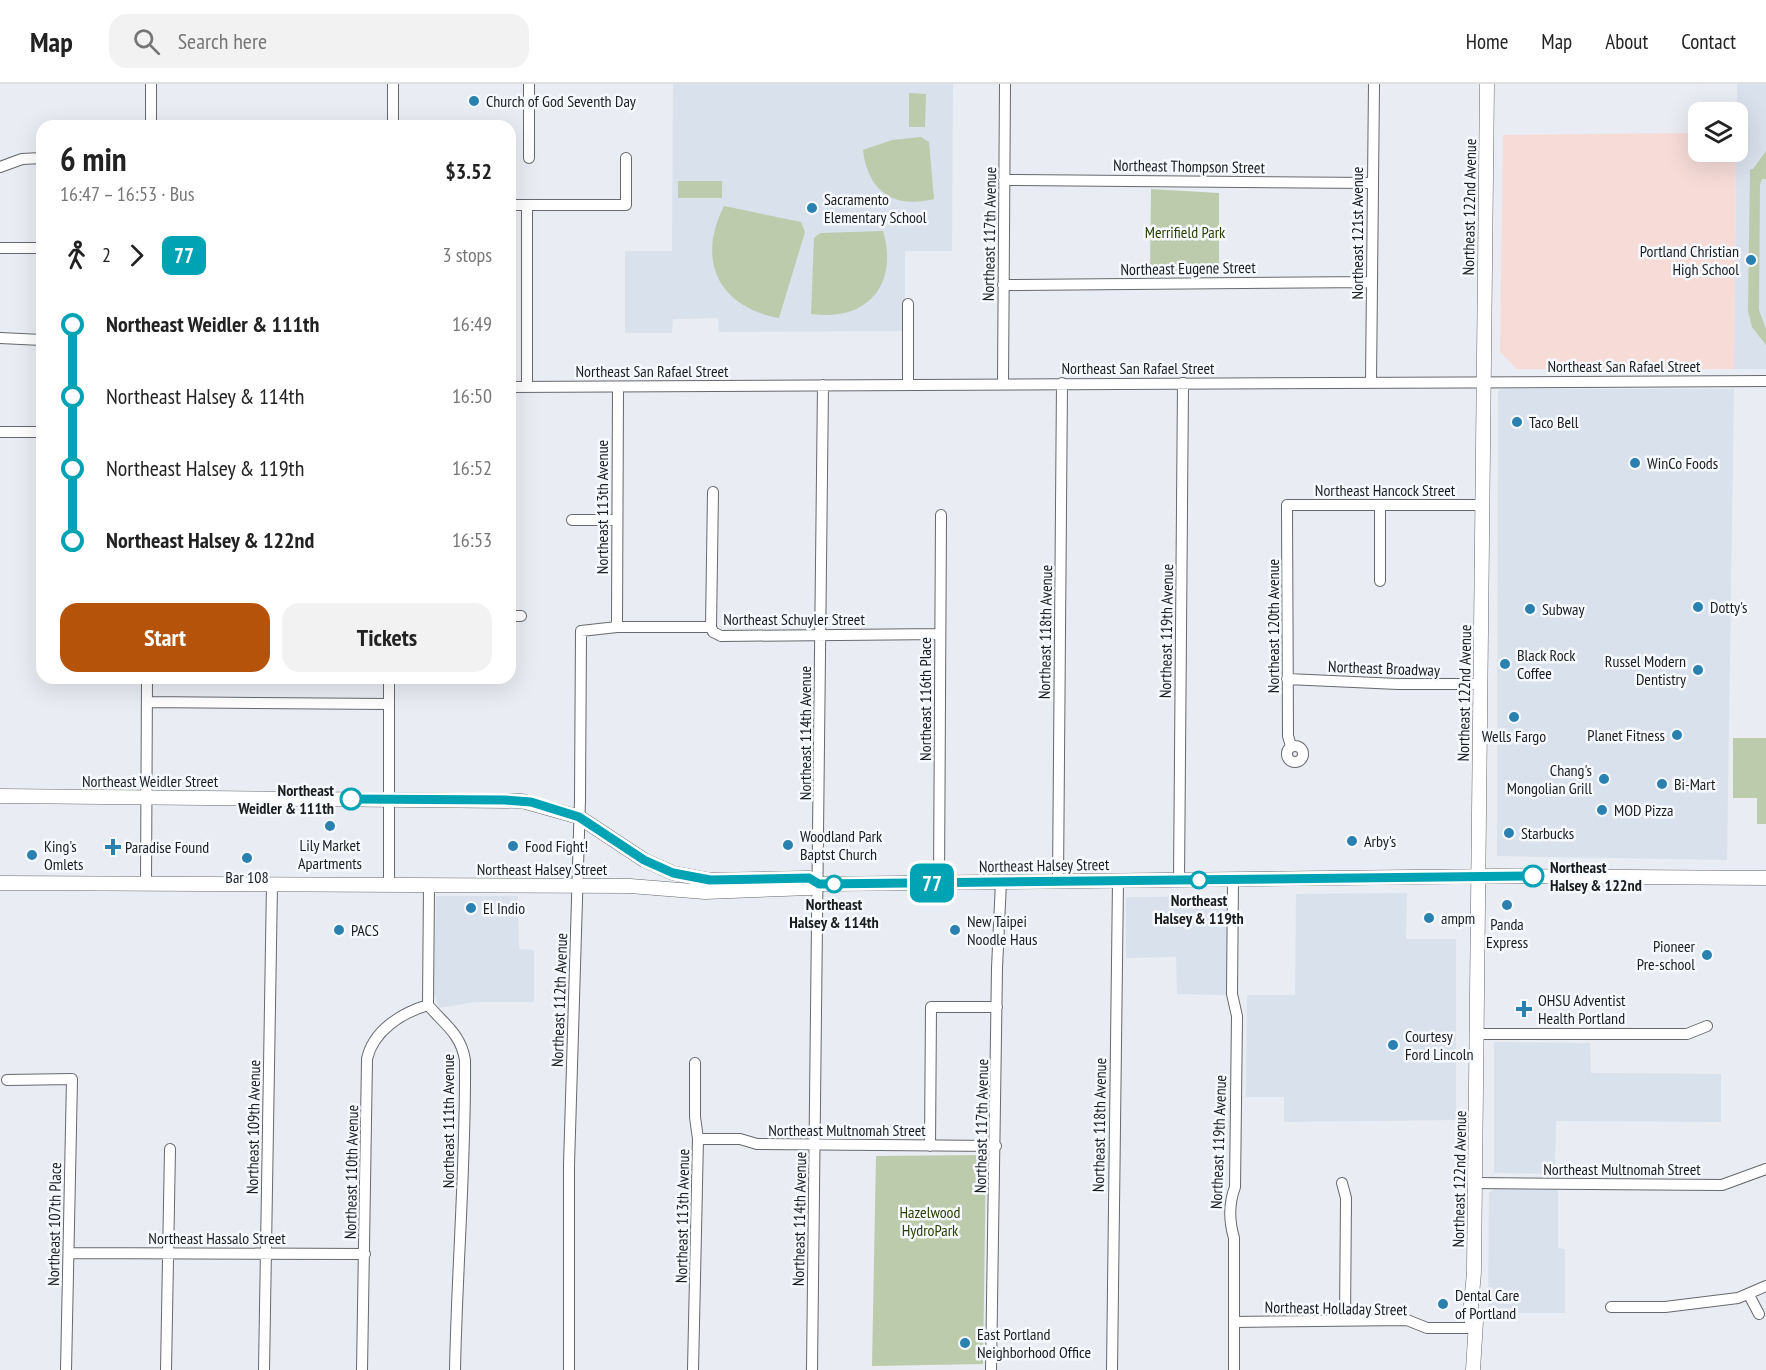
<!DOCTYPE html>
<meta charset="utf-8">
<style>
:root{--surface:#fff;--page:#f2f2f2;--text:#222;--muted:#767676;--line:#e0e0e0;--accent:#b45309}
body{margin:0;font-family:"PT Sans Narrow",sans-serif;background:var(--page);color:var(--text);height:100vh;display:flex;flex-direction:column;font-size:22px;white-space:nowrap}
*{box-sizing:border-box;margin:0}
p{font-size:20px;color:var(--muted)}
.icon{flex:none;width:33px;height:33px;fill:none;stroke:currentColor;stroke-width:2;stroke-linecap:round;stroke-linejoin:round}
.map{position:relative;flex:1;overflow:hidden}
.panel{position:absolute;left:36px;top:36px;width:480px;height:564px;display:flex;flex-direction:column;background:var(--surface);border-radius:18px;box-shadow:0 6px 24px #0002}
.panel>*{flex:none}
.badge{padding:0 12px;border-radius:9px;font-size:21px;line-height:39px}
.controls{position:absolute;left:1688px;top:18px;display:grid;gap:12px}
.controls a{display:grid;place-items:center;width:60px;height:60px;border-radius:12px;background:var(--surface);box-shadow:0 6px 24px #0002;font-size:30px}
.map>.badge{position:absolute;translate:-50% -50%;box-shadow:0 0 0 3px #fff}
.legs{display:flex;align-items:center;gap:9px;height:66px;padding:0 24px;font-size:20px}
.legs p{margin-inline-start:auto}
.head{display:flex;align-items:center;justify-content:space-between;height:102px;padding:0 24px}
h1{font-size:33px;font-weight:700;line-height:45px}
.cta{display:flex;gap:12px;margin-top:auto;padding:12px 24px}
.cta a{flex:1;height:69px;border-radius:18px;background:var(--accent);color:#fff;font-size:24px;font-weight:700;line-height:69px;text-align:center}
.cta a+a{background:var(--page);color:var(--text)}
ul{padding:0 24px;list-style:none}
li{display:flex;align-items:center;gap:21px;height:72px;font-size:22px}
li i{display:grid;place-items:center;width:9px;height:100%;margin:0 8px;background:currentColor}
li i::after{content:'';width:15px;height:15px;margin:-8px;border:4px solid;border-radius:50%;background:var(--surface)}
li p{margin-inline-start:auto}
li:first-child i{background:linear-gradient(#0000 50%,currentColor 0)}
li:last-child i{background:linear-gradient(currentColor 50%,#0000 0)}
header{display:flex;align-items:center;gap:36px;box-sizing:border-box;height:84px;padding:0 30px;background:var(--surface);border-bottom:2px solid var(--line)}
header strong{font-size:28px}
nav{display:flex;gap:33px;margin-inline-start:auto;font-size:21px}
.search{width:420px;height:54px;background:var(--page);display:flex;align-items:center;gap:15px;box-sizing:border-box;padding:0 21px;border-radius:18px;color:var(--muted);font-size:22px}
.map>svg:first-child{display:block}
.built{fill:#d9e1ed}
.industrial{fill:#f6dbd7}
.green{fill:#bbcbab}
.lines{fill:none;stroke-linecap:round;stroke-linejoin:round}
.minor-casing{stroke:#66696d;stroke-width:12}
.major-casing{stroke:#66696d;stroke-width:15}
.minor{stroke:#fff;stroke-width:10}
.major{stroke:#fff;stroke-width:14}
.line-1-casing{stroke:#fff;stroke-width:14}
.line-1{stroke:#00a3b4;stroke-width:9}
.poi-dot{fill:#2a81b0;stroke:#f6faff;stroke-width:2}
.stop-1-dot{fill:#fff;stroke:#00a3b4;stroke-width:3}
.labels{text-anchor:middle;stroke-width:5;stroke-linejoin:round;paint-order:stroke}
.poi-label{font-size:16px;fill:#1b1c1e;stroke:#f6faff;text-anchor:start}
.street-label{font-size:16px;fill:#1b1c1e;stroke:#f6faff}
.park-label{font-size:16px;fill:#2a4001;stroke:#f6faff}
.stop-label{font-size:16px;font-weight:bold;fill:#1b1c1e;stroke:#f6faff}
</style>
<header>
<strong>Map</strong>
<div class="search"><svg class="icon" aria-label="search" viewBox="0 0 24 24"><circle cx="10" cy="10" r="6"/><path d="M15 15l6 6"/></svg>Search here</div>
<nav><a>Home</a><a>Map</a><a>About</a><a>Contact</a></nav>
</header>
<div class="map">
<svg width="1766" height="1286" viewBox="0 0 1766 1286">
<rect width="100%" height="100%" fill="#e9ecf2"/>
<path class="built" d="M673,0H953L952,167H905V247L719,248L718,234L673,235L672,249H625V167H672Z
M1737,0H1766V285H1734Z
M1501,305H1734L1727,776L1497,772L1498,308Z
M1407,809L1406,855H1456V1036L1284,1038V1013H1246L1247,911H1295L1296,810Z
M436,812H518L519,865L534,866V918H476L439,924L434,909Z
M1227,812L1228,911L1177,910L1176,873L1126,874V813Z
M1494,958L1590,959L1591,989L1721,990V1038L1556,1037L1555,1090L1494,1089Z
M1494,1105L1558,1106V1164L1565,1165V1229H1488L1489,1109Z"/>
<path class="industrial" d="M1698,49V68H1736L1734,285H1517L1500,268L1503,51Z"/>
<path class="green" d="M909,9L926,10L925,43H909Z
M921,53L929,58L934,115C894,125 868,108 863,66L892,56Z
M1766,67V95H1762L1760,101L1759,226L1766,245V261L1752,243L1748,227L1750,85H1753Z
M678,97H722V114H678Z
M1151,105L1219,109V190L1150,191Z
M724,122L801,138L805,148L779,234C719,223 696,177 724,122Z
M883,147C899,201 867,238 811,230L814,154L820,149Z
M1733,654H1766V740H1757V714H1733Z
M986,1071L983,1280L872,1282L876,1072Z"/>
<g class="lines">
<defs>
<path id="minor" d="M151,42V0
M393,42V0
M529,74V0
M0,83L22,75L42,74
M1004,96L1373,99
M510,121H626V74
M527,121V303
M0,164H42
M1003,201L1372,198
M908,220V300
M0,254L42,256
M1371,298L1374,0
M1003,300L1005,0
M510,303L1766,297
M0,348H42
M1380,421V497
M572,436H617
M510,532H521
M617,543L618,303
M711,543L713,548L721,552L940,550
M711,543L713,408
M1287,595L1398,600H1480
M147,618L389,620
M1287 670a8 8 0 1 1 16 0a8 8 0 1 1-16 0Z
M1291,662L1288,652L1287,421H1482
M1233,795L1232,910L1237,932L1235,1103C1229,1119 1229,1137 1234,1154V1286
M1179,796L1183,299
M1058,797L1062,299
M939,799L941,431
M146,800L147,594
M389,801V594
M429,801L428,921C444,940 461,950 465,976C466,1079 457,1182 455,1286
M1477,950H1687L1707,942
M7,996L72,995L66,1286
M698,1055H740L757,1060L996,1062
M930,1062L931,923H997
M1342,1099L1346,1114L1345,1237
M1475,1099L1722,1101L1766,1085
M69,1169L365,1170
M1749,1211L1759,1230
M1611,1223H1665L1738,1214L1766,1202
M1234,1238L1407,1236L1427,1244H1474
M166,1286L170,1065
M264,1286L272,800
M362,1286L367,975C373,947 401,929 428,921
M569,1286V1081L580,716L581,547L617,543H711
M693,1286L698,1055L695,1033V979
M812,1286L823,301
M991,1286L997,884L1001,798
M1112,1286L1118,797"/>
<path id="major" d="M0,712L522,717L579,733L644,776L673,789L710,796L809,794L819,800
M0,799L630,802L705,808L810,804L819,800L1496,792L1766,794
M1474,1244C1467,1229 1474,1203 1474,1185L1487,0
M1473,1286L1476,1237"/>
</defs>
<use href="#minor" class="minor-casing"/>
<use href="#major" class="major-casing"/>
<use href="#minor" class="minor"/>
<use href="#major" class="major"/>
</g>
<g class="lines">
<defs>
<path id="line-1" d="M351,715L505,716L531,718L579,733L644,776L673,789L710,796L809,794L819,800L1533,792"/>
</defs>
<use href="#line-1" class="line-1-casing"/>
<use href="#line-1" class="line-1"/>
</g>
<g class="poi-dot">
<circle cx="474" cy="17" r="6"/>
<circle cx="812" cy="124" r="6"/>
<circle cx="1751" cy="176" r="6"/>
<circle cx="1517" cy="338" r="6"/>
<circle cx="1635" cy="379" r="6"/>
<circle cx="1698" cy="523" r="6"/>
<circle cx="1530" cy="525" r="6"/>
<circle cx="1505" cy="580" r="6"/>
<circle cx="1698" cy="586" r="6"/>
<circle cx="1514" cy="633" r="6"/>
<circle cx="1677" cy="651" r="6"/>
<circle cx="1604" cy="695" r="6"/>
<circle cx="1662" cy="700" r="6"/>
<circle cx="1602" cy="726" r="6"/>
<circle cx="330" cy="742" r="6"/>
<circle cx="1509" cy="749" r="6"/>
<circle cx="1352" cy="757" r="6"/>
<circle cx="788" cy="761" r="6"/>
<circle cx="513" cy="762" r="6"/>
<path d="M110 754h6v6h6v6h-6v6h-6v-6h-6v-6h6z"/>
<circle cx="32" cy="771" r="6"/>
<circle cx="247" cy="774" r="6"/>
<circle cx="1507" cy="821" r="6"/>
<circle cx="471" cy="824" r="6"/>
<circle cx="1429" cy="834" r="6"/>
<circle cx="339" cy="846" r="6"/>
<circle cx="955" cy="846" r="6"/>
<circle cx="1707" cy="871" r="6"/>
<path d="M1521 916h6v6h6v6h-6v6h-6v-6h-6v-6h6z"/>
<circle cx="1393" cy="961" r="6"/>
<circle cx="1443" cy="1220" r="6"/>
<circle cx="965" cy="1259" r="6"/>
</g>
<g class="stop-1-dot">
<circle cx="351" cy="715" r="10"/>
<circle cx="1533" cy="792" r="10"/>
<circle cx="1199" cy="796" r="8"/>
<circle cx="834" cy="800" r="8"/>
</g>
<g class="labels">
<g class="poi-label">
<text x="486" y="23">Church of God Seventh Day</text>
<text x="824" y="121">Sacramento<tspan x="824" dy="18">Elementary School</tspan></text>
<text x="1739" y="173" text-anchor="end">Portland Christian<tspan x="1739" dy="18">High School</tspan></text>
<text x="1529" y="344">Taco Bell</text>
<text x="1647" y="385">WinCo Foods</text>
<text x="1710" y="529">Dotty's</text>
<text x="1542" y="531">Subway</text>
<text x="1517" y="577">Black Rock<tspan x="1517" dy="18">Coffee</tspan></text>
<text x="1686" y="583" text-anchor="end">Russel Modern<tspan x="1686" dy="18">Dentistry</tspan></text>
<text x="1665" y="657" text-anchor="end">Planet Fitness</text>
<text x="1514" y="658" text-anchor="middle">Wells Fargo</text>
<text x="1592" y="692" text-anchor="end">Chang's<tspan x="1592" dy="18">Mongolian Grill</tspan></text>
<text x="1674" y="706">Bi-Mart</text>
<text x="1614" y="732">MOD Pizza</text>
<text x="1521" y="755">Starbucks</text>
<text x="800" y="758">Woodland Park<tspan x="800" dy="18">Baptst Church</tspan></text>
<text x="1364" y="763">Arby's</text>
<text x="330" y="767" text-anchor="middle">Lily Market<tspan x="330" dy="18">Apartments</tspan></text>
<text x="44" y="768">King's<tspan x="44" dy="18">Omlets</tspan></text>
<text x="525" y="768">Food Fight!</text>
<text x="125" y="769">Paradise Found</text>
<text x="247" y="799" text-anchor="middle">Bar 108</text>
<text x="483" y="830">El Indio</text>
<text x="1441" y="840">ampm</text>
<text x="967" y="843">New Taipei<tspan x="967" dy="18">Noodle Haus</tspan></text>
<text x="1507" y="846" text-anchor="middle">Panda<tspan x="1507" dy="18">Express</tspan></text>
<text x="351" y="852">PACS</text>
<text x="1695" y="868" text-anchor="end">Pioneer<tspan x="1695" dy="18">Pre-school</tspan></text>
<text x="1538" y="922">OHSU Adventist<tspan x="1538" dy="18">Health Portland</tspan></text>
<text x="1405" y="958">Courtesy<tspan x="1405" dy="18">Ford Lincoln</tspan></text>
<text x="1455" y="1217">Dental Care<tspan x="1455" dy="18">of Portland</tspan></text>
<text x="977" y="1256">East Portland<tspan x="977" dy="18">Neighborhood Office</tspan></text>
</g>
<g class="street-label">
<text transform="translate(1189 82) rotate(1)" y="6">Northeast Thompson Street</text>
<text transform="translate(1469 123) rotate(-89)" y="6">Northeast 122nd Avenue</text>
<text transform="translate(1357 149) rotate(-90)" y="6">Northeast 121st Avenue</text>
<text transform="translate(989 150) rotate(-89)" y="6">Northeast 117th Avenue</text>
<text transform="translate(1188 184) rotate(-1)" y="6">Northeast Eugene Street</text>
<text x="1624" y="288">Northeast San Rafael Street</text>
<text x="1138" y="290">Northeast San Rafael Street</text>
<text x="652" y="293">Northeast San Rafael Street</text>
<text x="1385" y="412">Northeast Hancock Street</text>
<text transform="translate(602 423) rotate(-90)" y="6">Northeast 113th Avenue</text>
<text x="794" y="541">Northeast Schuyler Street</text>
<text transform="translate(1273 542) rotate(-90)" y="6">Northeast 120th Avenue</text>
<text transform="translate(1166 547) rotate(-89)" y="6">Northeast 119th Avenue</text>
<text transform="translate(1045 548) rotate(-89)" y="6">Northeast 118th Avenue</text>
<text transform="translate(1384 584) rotate(2)" y="6">Northeast Broadway</text>
<text transform="translate(1464 609) rotate(-89)" y="6">Northeast 122nd Avenue</text>
<text transform="translate(925 615) rotate(-90)" y="6">Northeast 116th Place</text>
<text transform="translate(805 649) rotate(-90)" y="6">Northeast 114th Avenue</text>
<text x="150" y="703">Northeast Weidler Street</text>
<text transform="translate(1044 781) rotate(-1)" y="6">Northeast Halsey Street</text>
<text x="542" y="791">Northeast Halsey Street</text>
<text transform="translate(559 916) rotate(-88)" y="6">Northeast 112th Avenue</text>
<text transform="translate(448 1037) rotate(-90)" y="6">Northeast 111th Avenue</text>
<text transform="translate(1099 1041) rotate(-89)" y="6">Northeast 118th Avenue</text>
<text transform="translate(981 1042) rotate(-89)" y="6">Northeast 117th Avenue</text>
<text transform="translate(253 1043) rotate(-89)" y="6">Northeast 109th Avenue</text>
<text x="847" y="1052">Northeast Multnomah Street</text>
<text transform="translate(1218 1058) rotate(-88)" y="6">Northeast 119th Avenue</text>
<text x="1622" y="1091">Northeast Multnomah Street</text>
<text transform="translate(351 1088) rotate(-89)" y="6">Northeast 110th Avenue</text>
<text transform="translate(1459 1095) rotate(-89)" y="6">Northeast 122nd Avenue</text>
<text transform="translate(682 1132) rotate(-89)" y="6">Northeast 113th Avenue</text>
<text transform="translate(799 1135) rotate(-89)" y="6">Northeast 114th Avenue</text>
<text transform="translate(54 1140) rotate(-89)" y="6">Northeast 107th Place</text>
<text x="217" y="1160">Northeast Hassalo Street</text>
<text transform="translate(1336 1224) rotate(1)" y="6">Northeast Holladay Street</text>
</g>
<g class="park-label">
<text x="1185" y="154">Merrifield Park</text>
<text x="930" y="1134">Hazelwood<tspan x="930" dy="18">HydroPark</tspan></text>
</g>
<g class="stop-label">
<text x="334" y="712" text-anchor="end">Northeast<tspan x="334" dy="18">Weidler &amp; 111th</tspan></text>
<text x="1550" y="789" text-anchor="start">Northeast<tspan x="1550" dy="18">Halsey &amp; 122nd</tspan></text>
<text x="1199" y="822">Northeast<tspan x="1199" dy="18">Halsey &amp; 119th</tspan></text>
<text x="834" y="826">Northeast<tspan x="834" dy="18">Halsey &amp; 114th</tspan></text>
</g>
</g>
</svg>
<div class="controls">
<a><svg class="icon" aria-label="layers" viewBox="0 0 24 24"><path d="M12 4l9 5-9 5-9-5zM3 14l9 5 9-5"/></svg></a>
</div>
<b class="badge" style="left:932px;top:799px;background:#00a3b4;color:#fff">77</b>
<section class="panel">
<div class="head"><div><h1>6 min</h1><p>16:47 – 16:53 · Bus</p></div><b>$3.52</b></div>
<div class="legs"><svg class="icon" aria-label="walk" viewBox="0 0 24 24"><circle cx="13" cy="4" r="2"/><path d="M13 8l-2 6 4 7M11 14l-3 7M7 12l3-4h3l4 4"/></svg>2<svg class="icon" aria-label="forward" viewBox="0 0 24 24"><path d="M9 5l7 7-7 7"/></svg><b class="badge" style="background:#00a3b4;color:#fff">77</b><p>3 stops</p></div>
<ul>
<li><i style="color:#00a3b4"></i><b>Northeast Weidler &amp; 111th</b><p>16:49</p></li>
<li><i style="color:#00a3b4"></i><span>Northeast Halsey &amp; 114th</span><p>16:50</p></li>
<li><i style="color:#00a3b4"></i><span>Northeast Halsey &amp; 119th</span><p>16:52</p></li>
<li><i style="color:#00a3b4"></i><b>Northeast Halsey &amp; 122nd</b><p>16:53</p></li>
</ul>
<div class="cta"><a>Start</a><a>Tickets</a></div>
</section>
</div>
